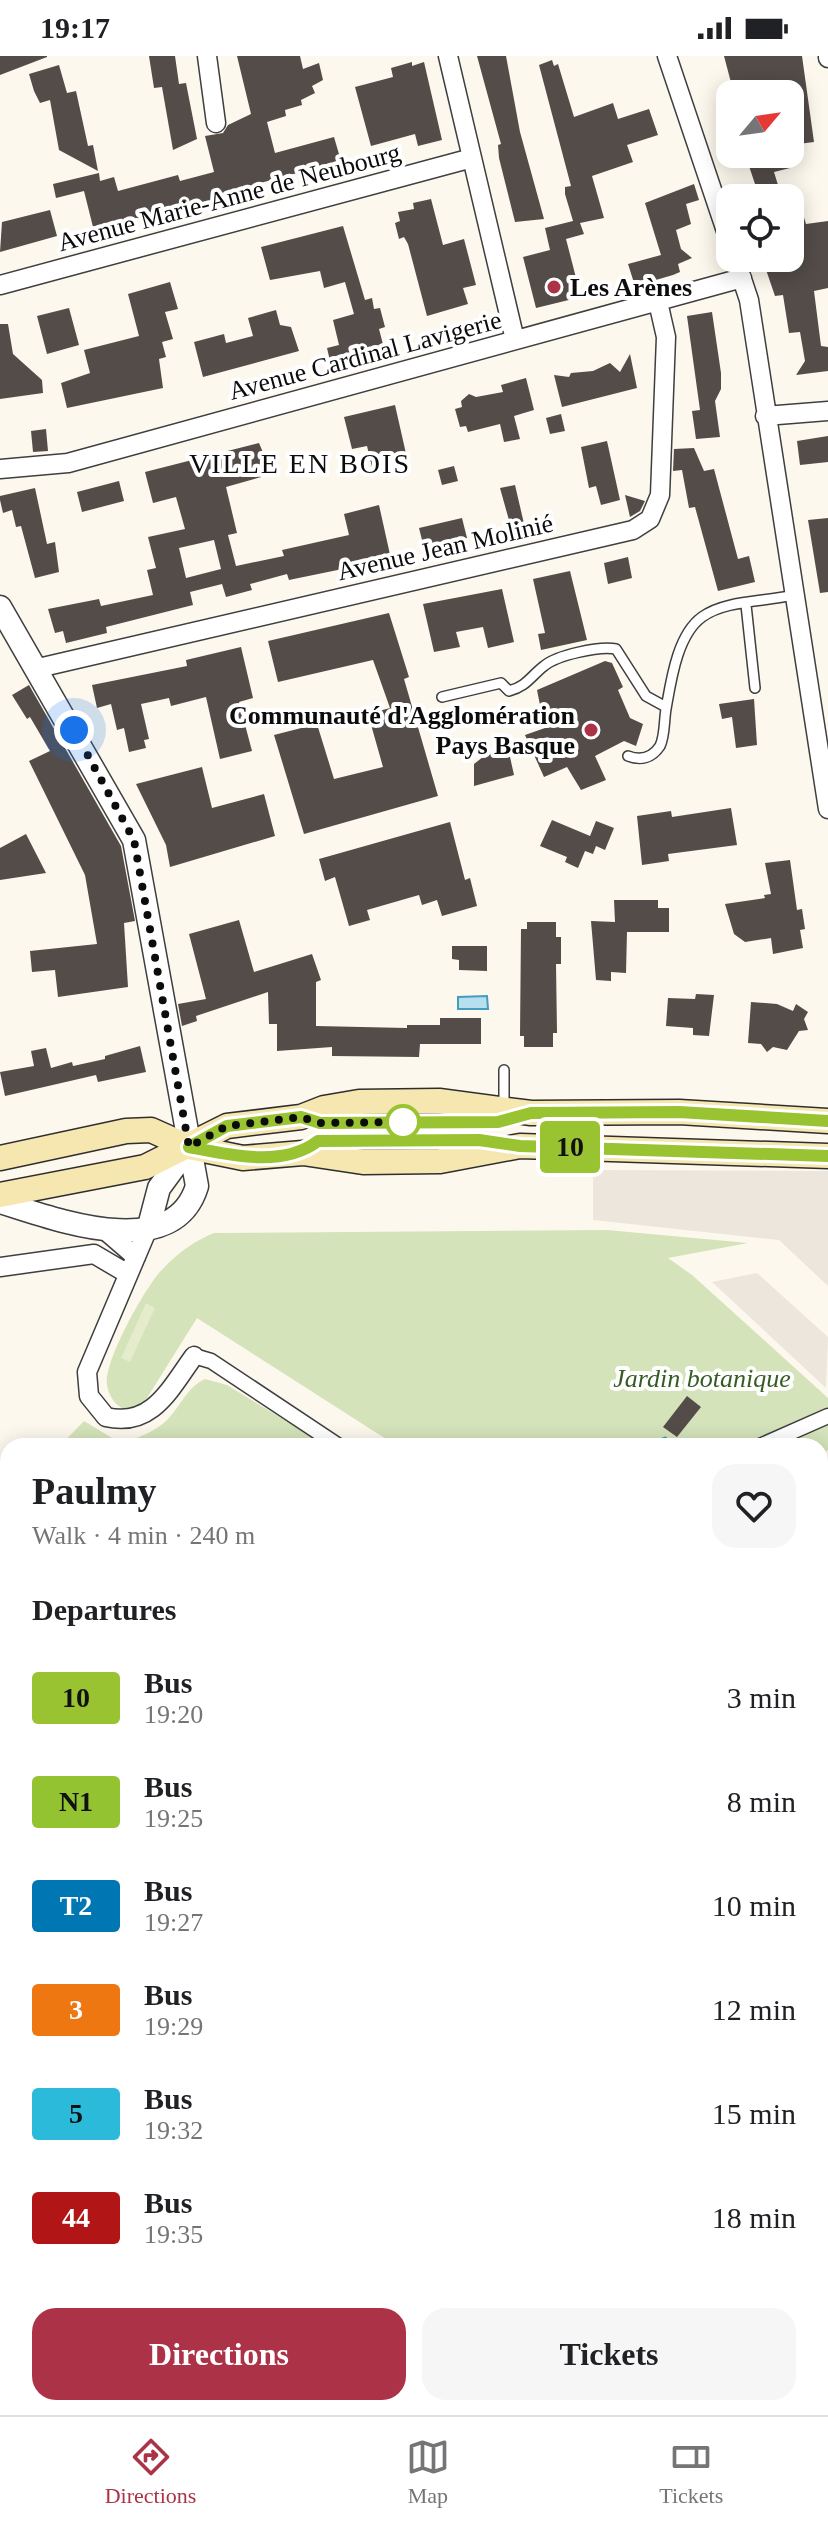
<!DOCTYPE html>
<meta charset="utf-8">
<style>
:root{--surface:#fff;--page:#f6f6f6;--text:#202124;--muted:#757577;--line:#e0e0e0;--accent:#ac3347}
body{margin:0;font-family:"Times New Roman",serif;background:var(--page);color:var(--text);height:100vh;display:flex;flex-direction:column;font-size:30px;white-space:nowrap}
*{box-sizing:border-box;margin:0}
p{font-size:26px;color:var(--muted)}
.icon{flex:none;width:44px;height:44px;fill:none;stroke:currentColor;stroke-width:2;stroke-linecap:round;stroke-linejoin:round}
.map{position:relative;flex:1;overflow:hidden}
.panel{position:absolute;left:0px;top:1382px;width:828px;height:978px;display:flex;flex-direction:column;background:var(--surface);border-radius:24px 24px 0 0;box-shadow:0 4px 20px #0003}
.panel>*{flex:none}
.badge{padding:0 16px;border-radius:6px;font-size:28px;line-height:52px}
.needle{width:52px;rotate:61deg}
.fabs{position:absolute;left:716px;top:24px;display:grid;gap:16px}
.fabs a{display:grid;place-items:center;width:88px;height:88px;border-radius:16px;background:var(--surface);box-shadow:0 4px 20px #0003;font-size:40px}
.you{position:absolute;width:40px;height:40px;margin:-20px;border:6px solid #fff;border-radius:50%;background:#1a73e8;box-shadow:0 0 0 12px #1a73e833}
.map>.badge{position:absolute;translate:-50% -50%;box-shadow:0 0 0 4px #fff}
h2{padding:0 32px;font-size:30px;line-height:72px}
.round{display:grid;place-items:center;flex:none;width:84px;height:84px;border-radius:24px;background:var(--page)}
.summary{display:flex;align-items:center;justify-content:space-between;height:136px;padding:0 32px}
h1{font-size:38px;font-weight:600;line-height:60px}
.primary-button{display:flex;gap:16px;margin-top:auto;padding:16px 32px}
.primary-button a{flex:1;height:92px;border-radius:24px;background:var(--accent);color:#fff;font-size:32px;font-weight:600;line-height:92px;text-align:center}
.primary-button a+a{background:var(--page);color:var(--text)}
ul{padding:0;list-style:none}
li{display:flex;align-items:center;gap:24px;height:104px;padding:0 32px}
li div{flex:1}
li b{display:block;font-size:30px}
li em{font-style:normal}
li .badge{min-width:88px;font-weight:700;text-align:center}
.status{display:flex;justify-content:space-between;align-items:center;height:56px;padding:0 40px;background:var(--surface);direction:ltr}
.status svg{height:22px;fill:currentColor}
.dock{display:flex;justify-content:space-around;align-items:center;height:112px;border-top:2px solid var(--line);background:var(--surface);font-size:22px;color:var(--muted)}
.dock a{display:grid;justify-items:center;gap:4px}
.dock .on{color:var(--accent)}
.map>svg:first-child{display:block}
.green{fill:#d4e3ba}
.pitch{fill:#e4eccb}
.plaza{fill:#ece6dd}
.water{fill:#b7e0ef;stroke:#469cbe;stroke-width:2}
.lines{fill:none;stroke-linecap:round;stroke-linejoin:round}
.stream{stroke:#469cbe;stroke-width:5}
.building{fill:#534c49;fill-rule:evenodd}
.service-casing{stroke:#3f3f3f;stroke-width:12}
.pedestrian-casing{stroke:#3f3f3f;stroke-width:17}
.minor-casing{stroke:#3f3f3f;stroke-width:21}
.tertiary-casing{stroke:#3f3f3f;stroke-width:25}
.secondary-casing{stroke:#2e2e2e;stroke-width:27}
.service{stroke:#fff;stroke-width:9}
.pedestrian{stroke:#fff;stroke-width:14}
.minor{stroke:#fff;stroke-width:18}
.tertiary{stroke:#fff;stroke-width:22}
.secondary{stroke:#f6e6af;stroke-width:24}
.line-casing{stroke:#fff;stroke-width:18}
.line{stroke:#9ac331;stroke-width:12}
.walk{stroke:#0c0c0c;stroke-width:8;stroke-dasharray:0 14.4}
.poi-dot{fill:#ac3347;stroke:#fff;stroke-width:3}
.stop-dot{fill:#fff;stroke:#9ac331;stroke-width:4}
.labels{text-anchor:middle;stroke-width:8;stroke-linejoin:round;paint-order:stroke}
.street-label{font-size:26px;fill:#0c0c0c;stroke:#fff}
.poi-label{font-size:26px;font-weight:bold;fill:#0c0c0c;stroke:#fff;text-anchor:start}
.park-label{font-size:26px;font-style:italic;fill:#365c24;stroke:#fff}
.neighbourhood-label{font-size:28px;letter-spacing:2px;fill:#0c0c0c;stroke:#fff}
</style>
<div class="status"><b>19:17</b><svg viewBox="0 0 49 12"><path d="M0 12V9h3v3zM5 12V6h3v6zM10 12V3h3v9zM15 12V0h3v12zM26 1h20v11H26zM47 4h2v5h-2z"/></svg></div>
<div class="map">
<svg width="828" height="2359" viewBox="0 0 828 2359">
<rect width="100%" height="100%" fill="#fdf8ed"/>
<path class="green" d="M607,1174L748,1187L668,1202L692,1219L828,1342V1394L820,1398V1390H397L197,1262L142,1350C134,1355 127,1357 119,1350C113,1346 108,1337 107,1329C104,1305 143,1236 159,1217C174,1200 192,1186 214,1177Z
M205,1323L227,1329L327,1390H60L84,1365L122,1388C138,1381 155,1376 167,1364C181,1350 186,1332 205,1323Z
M8,1504V1721L0,1723V1505Z"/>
<path class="pitch" d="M146,1247L155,1252L130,1306L121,1302Z
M8,1437V1504L0,1505V1442Z"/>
<path class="plaza" d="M593,1114L828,1115V1230L779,1184L593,1164Z
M757,1217L828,1281L826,1332L712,1226Z
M0,1969H8V2040H0Z"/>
<path class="water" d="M487,940L488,953H458V941Z"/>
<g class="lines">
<path class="stream" d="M649,1390L665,1383"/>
</g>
<path class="building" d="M0,0H47V1L0,19Z
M149,0H175L179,28L186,27L197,83L173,94L162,31L154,32Z
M237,0H300L303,13L319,7L323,24L312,30L315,37L301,44L302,49L285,54L286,60L267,66L275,97L334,81L341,105L242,132L233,140L128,164L129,170L95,179L84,135L56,142L53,128L99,117L100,125L114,121L118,135L178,119L180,125L214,116L205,80L223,77L228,69L251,58Z
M477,0H506L520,76L544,163L515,166L499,102L498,89L501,88Z
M724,0H802L814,86L790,89V38H734Z
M552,4L554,10L558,8L574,61L613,47L618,63L649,53L658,79L627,89L633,106L592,120L604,162L580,167L584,178L566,183L581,241L536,252L523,201L550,194L545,172L573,165L565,138V131L571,130L539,9Z
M412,6V10L424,6L442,84L418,90L415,78L371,90L355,31L393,21L391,12Z
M59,9L67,37L76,35L88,90L93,89L98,115L59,94L50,44L40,47L34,35L29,18Z
M745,98H786L790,112L774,116L782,142H753L749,130L755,128Z
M694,128L699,144L686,148L691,168L676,174L681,193L692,202L678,208L680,216L673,219L635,230L628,208L661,199L645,147Z
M431,143L443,189L464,183L476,229L463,232L468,248L427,260L408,188L404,181L399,183L395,167L400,165L398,156L414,153L413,147Z
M50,154L57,180L0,196L2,166Z
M802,155L806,168L828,165V232L814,235L821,290L828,291V315L796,319L805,305L800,276L789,277L783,239L775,240L762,202H790V158Z
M343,170L365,244L372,242L374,253L380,252L385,271L379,273L385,296L331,309L327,292L339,289L333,264L354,258L345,226L324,232L320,215L270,224L261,191Z
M170,226L178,253L165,256L173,283L162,286L166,301L159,303L163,332L67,352L61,327L90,317L84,294L139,280L128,238Z
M69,252L79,289L47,298L37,260Z
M276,254L280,269L291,271L299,295L203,321L194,286L224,278L226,287L253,280L248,262Z
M712,256L721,317V333L715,345L720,381L696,383L692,355L700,354L687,260Z
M0,268H8L13,298L42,324L43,337L0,343Z
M630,298L637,332L562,351L554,319L569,321L571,317L593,315L610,307L620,316Z
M526,322L534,354L514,360L520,383L504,386L500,368L468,376L466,370L460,371L455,353L462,351L461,345L469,338L476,341L503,336L501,329Z
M395,349L407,402L372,411L367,390L352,393L344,361Z
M561,358L565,375L550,378L546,362Z
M46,373L48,395L33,396L31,375Z
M828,380V406L800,409L797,385Z
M607,385L620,444L601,449L596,430L589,432L581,391Z
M259,387L272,418L226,431L237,477L228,479L236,510L284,500L282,494L349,479L344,458L379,449L391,503L289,524L287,518L250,528L252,534L226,541L222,528L190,536L193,549L106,571L107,577L66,587L63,575L55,577L48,553L99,543L101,550L153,539L147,514L156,512L148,481L185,473L176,441L153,447L145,416ZM214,484L221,513L186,522L179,492Z
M694,392L704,415L714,413L738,503L749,500L755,526L718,535L695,451L689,452L682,414L673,415L674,393Z
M454,410L458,425L442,429L438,414Z
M119,425L124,445L82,456L77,436Z
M515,429L525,472L512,475L500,432Z
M35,432L47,488L55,486L59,516L35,522L21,470L16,471L12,454L3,457L0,444V440Z
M625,439L645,445L640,455L630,461Z
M462,462L467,482L435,492H424L419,472Z
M828,462V536L820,537L808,464Z
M628,501L632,522L608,528L604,507Z
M570,515L587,584L541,594L538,578L545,577L533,523Z
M502,533L514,586L488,592L483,571L456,576L460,591L434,596L423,548Z
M389,557L409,621L404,623L438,740L304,778L274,679L317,668L334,723L383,711L368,658L390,652L373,604L278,626L268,585Z
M241,591L253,642L239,646L252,695L220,703L206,641L171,650L169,642L141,648L149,683L144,684L146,692L129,696L124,672L117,674L111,648L97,652L92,629L187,610L186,604Z
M605,605L612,607L623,631L618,634L630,662L643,668L636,690L624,685L595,700L606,724L581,734L567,711L544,721L525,679L545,672L536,651L540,649L537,634Z
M29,629L121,790L135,865L124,867L128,931L58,941L55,914L32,916L30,895L97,888L85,819L29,705L50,695L30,661L27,663L12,639Z
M754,643L757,689L736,692L732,661L722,663L719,648Z
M508,692L514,719L474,730V708L488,697L498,699Z
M202,711L212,752L264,738L275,780L170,811L166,789L136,728Z
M731,752L737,789L668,798L669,805L642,809L637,760L671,755L672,761Z
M552,764L590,780L596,765L614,772L605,794L596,790L593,798L585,795L578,812L565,806L567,801L540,790Z
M450,766L465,824L470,822L477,850L442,860L437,844L422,849L419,839L367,854L370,864L349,870L335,821L325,825L319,803Z
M26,778L46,817L0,824V792Z
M790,804L797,854L802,853L805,873L800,874L803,892L773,898L771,882L745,886L734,878L725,848L765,842L764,839L771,838L765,807Z
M614,844H658V852H669V876H627L626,917L611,916V925L596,924L591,865L615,866Z
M239,864L254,916L312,898L321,924L316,926V970L407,972V969H440V962H481V988H420L419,1001L332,1000V991L277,995V968H269L268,936L196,960L197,965L182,970L178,948L206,943L189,878Z
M527,866H556V881H561V908H556L557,977H553V991H524V980H520L521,873H527Z
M452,890H487V915L459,914V904L452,903Z
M696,938L714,939L709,980L693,979V972L666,970L668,942L695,943Z
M751,946L777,948L793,955L796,948L808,956L804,963L808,974L799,975L787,994L773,991L767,996L761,988L748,987Z
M140,990L146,1016L98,1026L96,1019L5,1040L0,1016L34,1010L31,995L46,992L51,1012L72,1006L73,1010L105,1003V1000Z
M687,1340L701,1351L677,1381L663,1371Z"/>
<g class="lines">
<defs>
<path id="service" d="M746,549L755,632
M442,641L501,627L509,635C527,630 530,621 544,610C557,599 599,590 616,593L646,640L666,651
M628,700C641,705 652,702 660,690C665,680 664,664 666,653C671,625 677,579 702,561C725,544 765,546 793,539
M504,1051V1014
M308,1063L320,1067L509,1063
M309,1093L318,1085L491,1086"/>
<path id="pedestrian" d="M194,1300L211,1305L339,1390
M760,1390L828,1360
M820,1921L828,1922
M820,2003L828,2004
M820,2116L828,2118
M0,2182H8
M820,2230L828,2232
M78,2352L80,2359
M339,2352L343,2359
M641,2352L646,2359
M778,2352L783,2359
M278,2359L303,2352
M407,2359L423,2352
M493,2359L507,2352"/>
<path id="minor" d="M207,0L216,67
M448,0L515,284
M667,0L730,187
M828,0V2
M735,202L749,244L828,753
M0,229L472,102
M765,360L828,355
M0,413L68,407L742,222
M34,613L633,474L650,463L660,439L666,281L658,246
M149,1170L87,1316L89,1340L106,1361C152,1372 170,1333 194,1300
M107,1176L136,1201
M0,1211L94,1198L128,1218
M820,1444L828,1445
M0,1750L8,1748
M820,1824H828
M0,1830L8,1827
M0,1867L8,1869"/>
<path id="tertiary" d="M0,551L134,784L197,1130C173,1209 52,1162 0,1146
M149,1170L159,1132L189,1091"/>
<path id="secondary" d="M0,1102L126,1075L151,1074L189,1091L243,1102L303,1097L363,1106L440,1105L520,1090L828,1100
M0,1139L145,1111L227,1070L301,1061L324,1052L359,1046L439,1045L531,1057L679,1056L828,1065"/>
</defs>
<use href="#service" class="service-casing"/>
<use href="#pedestrian" class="pedestrian-casing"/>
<use href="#minor" class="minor-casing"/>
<use href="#tertiary" class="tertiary-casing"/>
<use href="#secondary" class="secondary-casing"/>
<use href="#service" class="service"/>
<use href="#pedestrian" class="pedestrian"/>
<use href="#minor" class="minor"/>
<use href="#tertiary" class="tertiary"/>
<use href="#secondary" class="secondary"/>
</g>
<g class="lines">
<defs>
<path id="line" d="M828,1065L679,1056L531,1057L498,1066L320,1067L301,1061L227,1070L189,1091C230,1099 283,1112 318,1085L479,1084L520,1090L828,1100"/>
</defs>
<use href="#line" class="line-casing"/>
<use href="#line" class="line"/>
<path class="walk" d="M74,674L134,784L189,1091L227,1070L301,1061L320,1067L403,1066"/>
</g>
<g class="poi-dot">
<circle cx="554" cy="231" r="8"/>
<circle cx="591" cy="674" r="8"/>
</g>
<circle class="stop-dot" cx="403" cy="1066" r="16"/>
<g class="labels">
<g class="street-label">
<text transform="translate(229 141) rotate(-15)" y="9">Avenue Marie-Anne de Neubourg</text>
<text transform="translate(365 299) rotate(-15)" y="9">Avenue Cardinal Lavigerie</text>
<text transform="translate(445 491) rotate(-13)" y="9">Avenue Jean Molinié</text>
</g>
<g class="poi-label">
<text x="570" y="240">Les Arènes</text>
<text x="575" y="668" text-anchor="end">Communauté d'Agglomération<tspan x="575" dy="30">Pays Basque</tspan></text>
</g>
<g class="park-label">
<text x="702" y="1331">Jardin botanique</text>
</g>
<g class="neighbourhood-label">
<text x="300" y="417">VILLE EN BOIS</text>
</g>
</g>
</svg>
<div class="fabs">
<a><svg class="needle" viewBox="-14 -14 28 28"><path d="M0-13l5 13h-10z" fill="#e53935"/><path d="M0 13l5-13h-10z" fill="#757577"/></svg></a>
<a><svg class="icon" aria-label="locate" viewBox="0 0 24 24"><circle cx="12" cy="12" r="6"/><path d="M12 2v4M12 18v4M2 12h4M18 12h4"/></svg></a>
</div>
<div class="you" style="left:74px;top:674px"></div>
<b class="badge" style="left:570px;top:1091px;background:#9ac331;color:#111">10</b>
<section class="panel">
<div class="summary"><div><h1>Paulmy</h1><p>Walk · 4 min · 240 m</p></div><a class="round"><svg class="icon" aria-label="heart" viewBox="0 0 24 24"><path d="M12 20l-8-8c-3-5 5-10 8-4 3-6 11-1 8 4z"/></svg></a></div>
<h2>Departures</h2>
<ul>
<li><span class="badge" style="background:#9ac331;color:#111">10</span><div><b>Bus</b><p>19:20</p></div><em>3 min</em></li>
<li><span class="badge" style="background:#94c331;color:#111">N1</span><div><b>Bus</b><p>19:25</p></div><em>8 min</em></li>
<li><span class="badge" style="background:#0076b3;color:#fff">T2</span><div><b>Bus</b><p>19:27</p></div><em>10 min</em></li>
<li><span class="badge" style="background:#e71;color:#fff">3</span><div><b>Bus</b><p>19:29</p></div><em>12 min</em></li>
<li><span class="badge" style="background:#2bbada;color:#111">5</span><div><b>Bus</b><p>19:32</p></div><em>15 min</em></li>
<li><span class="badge" style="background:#b21515;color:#fff">44</span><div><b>Bus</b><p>19:35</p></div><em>18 min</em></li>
</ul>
<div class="primary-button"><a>Directions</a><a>Tickets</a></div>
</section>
</div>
<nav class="dock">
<a class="on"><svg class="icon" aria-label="directions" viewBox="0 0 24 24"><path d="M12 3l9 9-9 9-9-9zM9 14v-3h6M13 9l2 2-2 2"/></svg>Directions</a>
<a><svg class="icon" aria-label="map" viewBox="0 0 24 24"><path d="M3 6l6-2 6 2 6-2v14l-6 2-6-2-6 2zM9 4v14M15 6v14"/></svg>Map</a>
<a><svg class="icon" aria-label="tickets" viewBox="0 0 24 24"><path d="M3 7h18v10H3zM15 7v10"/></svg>Tickets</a>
</nav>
